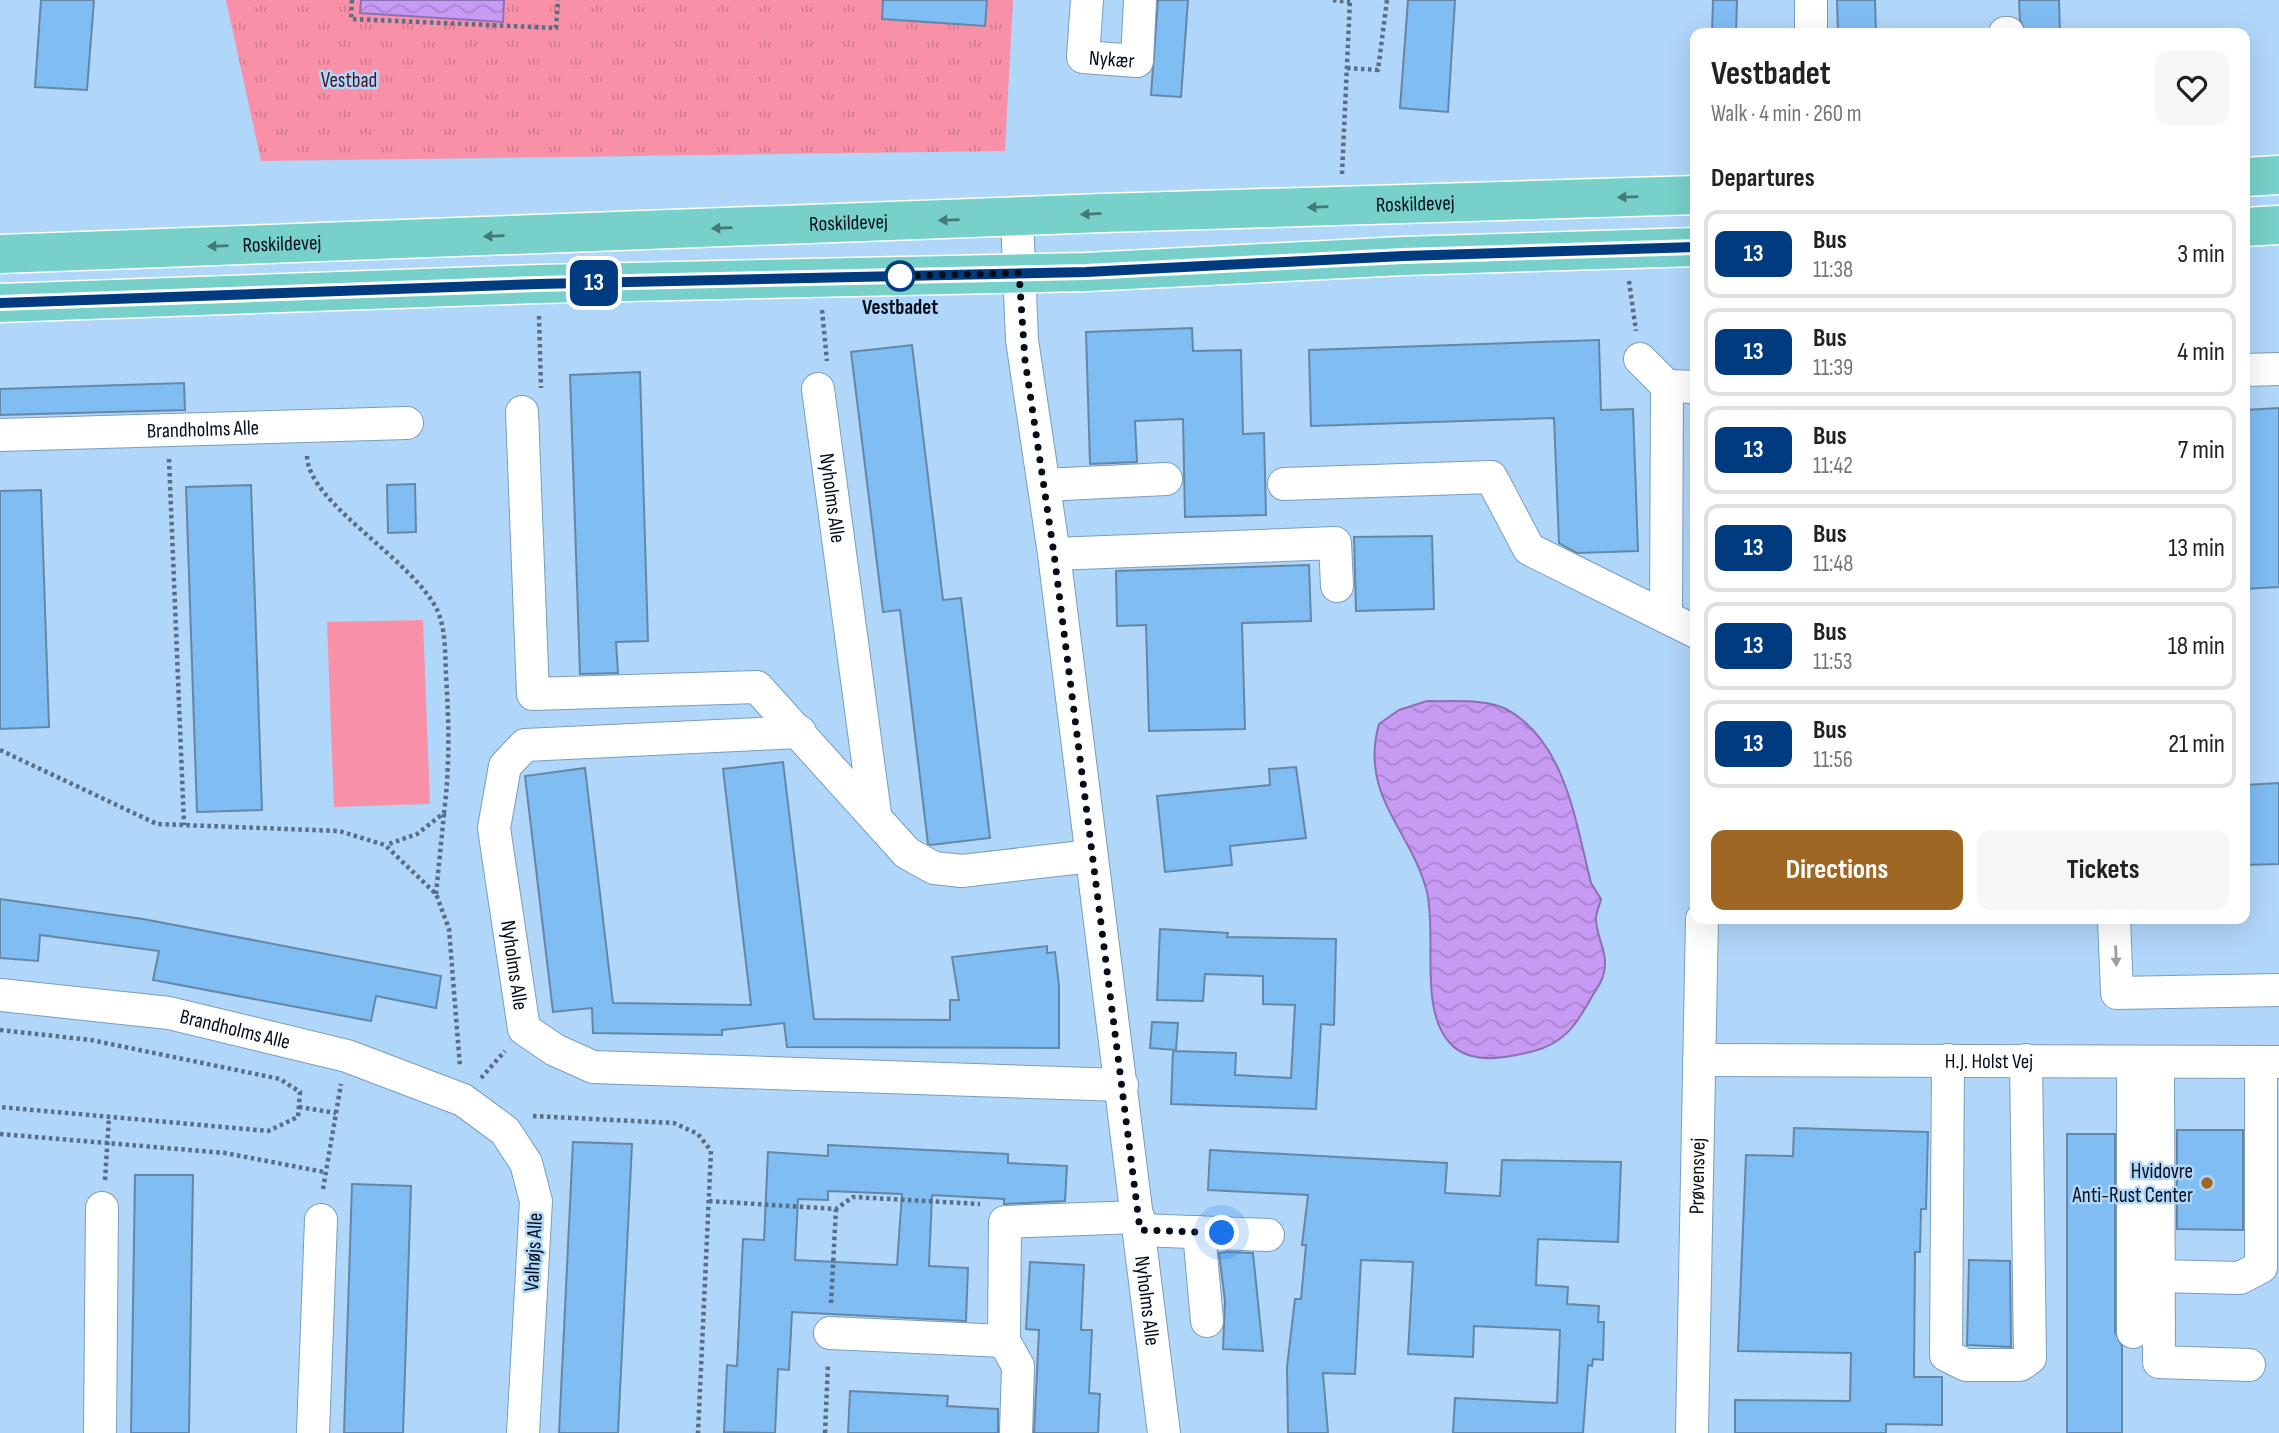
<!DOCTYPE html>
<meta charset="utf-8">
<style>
:root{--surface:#fff;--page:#f6f6f6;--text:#202124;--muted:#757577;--line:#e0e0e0;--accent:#9f6724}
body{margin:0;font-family:"Sofia Sans Condensed",sans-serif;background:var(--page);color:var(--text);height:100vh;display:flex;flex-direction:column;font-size:26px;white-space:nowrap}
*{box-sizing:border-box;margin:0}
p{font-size:23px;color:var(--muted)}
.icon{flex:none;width:38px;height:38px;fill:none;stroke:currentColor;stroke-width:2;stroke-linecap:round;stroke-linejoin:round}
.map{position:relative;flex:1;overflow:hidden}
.side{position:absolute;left:1690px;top:28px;width:560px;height:896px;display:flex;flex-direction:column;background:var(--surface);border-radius:14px;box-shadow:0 7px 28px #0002}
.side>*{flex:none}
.badge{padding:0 14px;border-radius:10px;font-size:24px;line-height:46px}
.you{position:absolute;width:35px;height:35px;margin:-18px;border:5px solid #fff;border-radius:50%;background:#1a73e8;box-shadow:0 0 0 10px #1a73e833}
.map>.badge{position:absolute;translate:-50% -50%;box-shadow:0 0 0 4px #fff}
h2{padding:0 21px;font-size:26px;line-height:63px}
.round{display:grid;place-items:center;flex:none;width:74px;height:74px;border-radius:14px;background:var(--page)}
.headline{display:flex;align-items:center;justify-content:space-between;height:119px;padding:0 21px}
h1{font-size:33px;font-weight:700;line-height:52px}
.button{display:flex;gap:14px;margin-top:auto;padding:14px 21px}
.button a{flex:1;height:80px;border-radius:14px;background:var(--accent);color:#fff;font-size:28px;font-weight:700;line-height:80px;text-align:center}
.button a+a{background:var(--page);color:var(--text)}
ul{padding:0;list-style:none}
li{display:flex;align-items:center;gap:21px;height:88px;margin:0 14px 10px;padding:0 7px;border:4px solid var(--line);border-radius:14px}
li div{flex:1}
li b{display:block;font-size:26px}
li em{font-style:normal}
li .badge{min-width:77px;font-weight:700;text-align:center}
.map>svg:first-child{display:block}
.grass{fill:#f891a8}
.park{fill:url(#park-tufts)}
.water{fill:url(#water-waves);stroke:#8c70b3;stroke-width:2}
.building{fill:#7fbdf3;stroke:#6487a7;stroke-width:2;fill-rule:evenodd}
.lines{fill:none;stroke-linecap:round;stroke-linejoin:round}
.minor-casing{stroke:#799dbe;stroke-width:34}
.major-casing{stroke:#fff;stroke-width:41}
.path{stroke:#566e86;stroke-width:4.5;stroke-dasharray:3.5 3.5;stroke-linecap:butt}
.minor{stroke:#fff;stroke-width:32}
.major{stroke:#77d0c9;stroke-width:38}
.oneway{fill:#43797a}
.oneway2{fill:#9a9fa3}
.line-casing{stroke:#fff;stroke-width:16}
.line{stroke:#003b80;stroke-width:10}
.walk{stroke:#030e1a;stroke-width:7;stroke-dasharray:0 12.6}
.stop-dot{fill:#fff;stroke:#003b80;stroke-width:3.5}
.poi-dot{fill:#9f6724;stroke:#b0d6f9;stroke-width:2.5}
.labels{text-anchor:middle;stroke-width:5;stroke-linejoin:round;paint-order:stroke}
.street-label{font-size:21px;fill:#030e1a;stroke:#b0d6f9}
.park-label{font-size:21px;fill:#481523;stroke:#b0d6f9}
.stop-label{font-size:21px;font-weight:bold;fill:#030e1a;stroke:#b0d6f9}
.poi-label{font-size:21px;fill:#030e1a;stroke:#b0d6f9;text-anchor:end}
</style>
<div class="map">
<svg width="2279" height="1433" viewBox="0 0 2279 1433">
<defs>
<pattern id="park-tufts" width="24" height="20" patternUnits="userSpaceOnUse" patternTransform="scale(1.75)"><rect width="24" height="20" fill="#f891a8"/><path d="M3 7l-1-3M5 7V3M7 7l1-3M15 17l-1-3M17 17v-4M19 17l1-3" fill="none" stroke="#d37c90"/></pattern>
<pattern id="water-waves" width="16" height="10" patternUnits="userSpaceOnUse" patternTransform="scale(1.75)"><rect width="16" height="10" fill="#c79af4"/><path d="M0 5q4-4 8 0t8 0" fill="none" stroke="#a984d1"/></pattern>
</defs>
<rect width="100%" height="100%" fill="#b0d6f9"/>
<path class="grass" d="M423,620L430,804L334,807L327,622Z"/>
<path class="park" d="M226,0H1013L1005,151L261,161Z"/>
<path class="water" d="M361,0H504L503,22L360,13Z
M1427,701C1451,702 1484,698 1506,709C1566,741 1576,825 1591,883L1601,899C1600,905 1595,914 1596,920C1597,940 1610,955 1603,976C1601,984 1594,992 1590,1000C1576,1025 1564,1043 1534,1051C1508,1058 1469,1066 1449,1042C1419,1008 1437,936 1427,892C1411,829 1359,796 1379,724L1399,710Z"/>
<path class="building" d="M41,0H94L87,90L35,87Z
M883,0H987L985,26L882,19Z
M1158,0H1188L1181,97L1151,95Z
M1408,0H1455L1448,112L1400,108Z
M1713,0H1737L1736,33H1712Z
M1837,0H1875L1876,33H1838Z
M2019,0H2059L2060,33H2026L2020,20Z
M1192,328L1193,351L1241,350L1243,434L1264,433L1266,515L1185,517L1183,419L1135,421L1137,462L1090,464L1086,332Z
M1599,340L1601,410L1633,409L1638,551L1577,553L1559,543L1554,418L1311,426L1309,350Z
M912,345L943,600L961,598L990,838L931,845L928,844L900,610L883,612L851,352Z
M640,372L648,641L616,642L618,673L580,674L570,375Z
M184,383L185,410L0,415V389Z
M2279,408V587L2245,589V410Z
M415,484L416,532L388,533L387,485Z
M251,485L262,810L197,812L186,487Z
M41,490L49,727L0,729V491Z
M1432,536L1434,609L1356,611L1354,537Z
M1309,565L1311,621L1242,623L1245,729L1149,731L1146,625L1117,626L1116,571Z
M783,762L814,1019L950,1020V1000H959L952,957L1047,946V953L1055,952L1059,986V1048L787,1047L784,1023L722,1030V1035L593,1033L592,1008L553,1012L525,776L585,768L613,1003L751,1005L723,769Z
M1296,767L1306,838L1230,846L1232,865L1165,872L1157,796L1270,785L1269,769Z
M2279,783V864L2245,865V785Z
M0,899L143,919L441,976L436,1008L376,996L371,1021L153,980L159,951L40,935L38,961L0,958Z
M1160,929L1228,933L1227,937L1336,939L1334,1025L1321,1024L1316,1109L1171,1104L1173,1051L1236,1053L1235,1075L1291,1078L1295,1005L1263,1004V976L1205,974L1203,1001L1157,1000Z
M1152,1022L1178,1023L1176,1050L1150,1048Z
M1794,1128L1928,1132L1926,1209H1921L1920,1252H1915L1914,1377H1942V1425L1886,1424V1433H1735V1400L1850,1401L1851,1353L1738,1351L1746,1155L1793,1156Z
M2177,1130H2243V1230L2177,1229Z
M2067,1134H2115V1332L2122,1346V1433H2067Z
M573,1142L632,1144L618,1433H559Z
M828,1145L1008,1154V1163L1067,1166L1065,1201L1004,1204V1199L932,1195L929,1266L968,1268L966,1321L792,1312L789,1370L778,1369L775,1433L724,1432L727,1365L737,1366L743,1239L764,1240L768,1152L828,1156ZM828,1191L902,1194L897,1265L795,1260L798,1199L828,1200Z
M1210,1150L1447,1163L1445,1193L1500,1196L1502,1160L1621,1162L1618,1242L1538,1239L1536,1285L1568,1287L1567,1304L1599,1306L1598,1322H1604L1603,1360L1593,1359L1592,1366L1588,1365L1583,1433H1453L1455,1398L1557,1403L1560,1330L1474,1326L1473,1357L1408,1354L1413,1262L1361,1260L1355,1374L1323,1373L1328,1433H1288L1287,1367L1295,1299H1301L1306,1245H1302L1308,1195L1208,1190Z
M135,1175H193L189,1433H131Z
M352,1184L411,1186L403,1433H344Z
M1227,1252L1253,1253L1263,1351L1223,1349L1225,1301L1219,1253Z
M1969,1260L2010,1261L2011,1347L1967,1345Z
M1030,1262L1084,1265L1081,1330H1092L1089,1393L1100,1394L1098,1433H1034L1039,1330L1026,1329Z
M850,1391L948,1396L947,1406L998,1409V1433H848Z"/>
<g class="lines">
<defs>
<g id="minor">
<path id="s1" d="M1087,0L1083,57L1137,61L1140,0"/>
<path d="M1811,0V33"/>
<path d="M2005,33H2008"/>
<path id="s2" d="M1017,217L1022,340L1054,554L1164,1433"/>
<path d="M1640,359L1667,386L1666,617"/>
<path d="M2245,370L2279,369"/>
<path d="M1667,386L1696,387"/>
<path id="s3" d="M818,389L875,814"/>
<path d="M522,412L533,694L757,687L907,853L934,868L962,871L1091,856"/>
<path id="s4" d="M0,435L407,423"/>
<path d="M1284,484L1491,477L1529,549L1696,632"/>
<path d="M1044,485L1166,479"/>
<path d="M1054,554L1335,543L1337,586"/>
<path id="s5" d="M800,732L525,745L505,766L494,828L524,1029L555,1050L593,1067L1122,1085"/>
<path d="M2114,919L2117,993L2279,990"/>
<path id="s6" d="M0,995L169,1013L347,1056L463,1100L505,1131L526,1163L536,1201L523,1433"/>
<path id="s7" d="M1699,1060L2279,1062"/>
<path d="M1948,1060L1946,1355L1966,1365H2020L2030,1358L2026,1060"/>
<path d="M2133,1062V1332"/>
<path d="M2158,1062L2159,1362L2249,1365"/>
<path d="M1140,1230L1268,1235"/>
<path d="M1199,1232L1207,1321"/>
<path d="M2157,1276L2240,1278L2261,1267V1062"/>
<path d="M830,1333L1004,1341L1018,1366L1016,1433"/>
<path d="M1004,1341L1005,1222L1138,1217"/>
<path d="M100,1433L102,1208"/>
<path d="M313,1433L321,1220"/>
<path id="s8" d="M1692,1433L1702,919"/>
</g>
<g id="major">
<path d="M2245,177L2279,175"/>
<path d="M2245,227L2279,225"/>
<path id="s9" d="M0,254L1103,213L1696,195"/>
<path d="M0,303L538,284L1086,272L1403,256L1696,247"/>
</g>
</defs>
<use href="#minor" class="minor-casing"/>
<use href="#major" class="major-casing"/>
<path class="path" d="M352,0L351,19L556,28L558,0
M1333,0L1350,2
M1347,68L1378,70L1387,0
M1342,174L1350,0
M1629,281L1636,331
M822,310L827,361
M539,316L541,388
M307,456C308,504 416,561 438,612C446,631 445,655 446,675C449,724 450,764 444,813L417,834L386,845
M169,459L184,825
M0,750L157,824L339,831L385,845L436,894L449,929L460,1067
M436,894L444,814
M0,1030L91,1040L280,1079L300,1092L298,1117L268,1131L0,1107
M481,1078L505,1051
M299,1107L336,1113
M533,1116L674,1123L698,1134L711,1151L698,1433
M0,1134L225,1153L324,1172
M105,1180L109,1117
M323,1189L341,1084
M709,1201L836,1209L853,1197L980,1204
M831,1303L836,1209
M825,1433L828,1364"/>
<use href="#minor" class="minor"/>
<use href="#major" class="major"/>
</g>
<defs><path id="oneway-solid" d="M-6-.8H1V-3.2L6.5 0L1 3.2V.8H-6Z" transform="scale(1.75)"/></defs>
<g class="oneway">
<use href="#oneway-solid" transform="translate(1628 197) rotate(178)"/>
<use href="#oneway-solid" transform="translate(1318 207) rotate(178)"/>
<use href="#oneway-solid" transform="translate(1091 214) rotate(177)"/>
<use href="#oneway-solid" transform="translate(949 220) rotate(178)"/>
<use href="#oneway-solid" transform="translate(722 228) rotate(178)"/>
<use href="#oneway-solid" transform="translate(494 236) rotate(178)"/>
<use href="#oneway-solid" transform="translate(218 246) rotate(178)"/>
</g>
<use class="oneway2" href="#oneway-solid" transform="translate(2116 956) rotate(88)"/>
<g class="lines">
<defs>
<path id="line" d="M0,303L538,284L1086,272L1403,256L1696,247"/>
</defs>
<use href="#line" class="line-casing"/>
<use href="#line" class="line"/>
<path class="walk" d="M900,276H896L1019,273L1025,360L1054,554L1140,1230L1222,1233"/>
</g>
<circle class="stop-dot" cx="900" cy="276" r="14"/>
<circle class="poi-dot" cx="2207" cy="1183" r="7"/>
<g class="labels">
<g class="street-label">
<text dy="7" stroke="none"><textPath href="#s1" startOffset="86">Nykær</textPath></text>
<text dy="7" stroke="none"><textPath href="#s9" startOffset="1416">Roskildevej</textPath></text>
<text dy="7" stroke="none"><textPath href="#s9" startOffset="849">Roskildevej</textPath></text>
<text dy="7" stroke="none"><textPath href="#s9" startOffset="282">Roskildevej</textPath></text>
<text dy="7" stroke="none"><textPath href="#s4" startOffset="203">Brandholms Alle</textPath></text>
<text dy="7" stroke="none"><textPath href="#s3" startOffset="110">Nyholms Alle</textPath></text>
<text dy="7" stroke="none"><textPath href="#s5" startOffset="506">Nyholms Alle</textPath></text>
<text dy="7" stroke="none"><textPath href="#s6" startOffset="238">Brandholms Alle</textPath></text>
<text dy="7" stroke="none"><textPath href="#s7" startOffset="290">H.J. Holst Vej</textPath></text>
<text dy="7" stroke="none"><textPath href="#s8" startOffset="257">Prøvensvej</textPath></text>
<text transform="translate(533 1252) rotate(-87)" y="7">Valhøjs Alle</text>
<text dy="7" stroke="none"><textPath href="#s2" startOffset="1092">Nyholms Alle</textPath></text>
</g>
<g class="park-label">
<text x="349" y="87">Vestbad</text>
</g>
<g class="stop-label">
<text x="900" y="314">Vestbadet</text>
</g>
<g class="poi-label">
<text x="2193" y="1178">Hvidovre<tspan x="2193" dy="24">Anti-Rust Center</tspan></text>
</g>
</g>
</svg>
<div class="you" style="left:1222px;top:1233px"></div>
<b class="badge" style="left:594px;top:283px;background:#003b80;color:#fff">13</b>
<section class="side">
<div class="headline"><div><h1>Vestbadet</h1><p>Walk · 4 min · 260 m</p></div><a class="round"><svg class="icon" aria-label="heart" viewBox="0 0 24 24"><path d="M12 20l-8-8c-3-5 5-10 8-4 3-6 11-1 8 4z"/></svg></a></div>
<h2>Departures</h2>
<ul>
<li><span class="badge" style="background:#003b80;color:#fff">13</span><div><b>Bus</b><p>11:38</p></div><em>3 min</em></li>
<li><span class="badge" style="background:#003b80;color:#fff">13</span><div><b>Bus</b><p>11:39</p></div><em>4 min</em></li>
<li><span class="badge" style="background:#003b80;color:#fff">13</span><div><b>Bus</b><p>11:42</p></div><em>7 min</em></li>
<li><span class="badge" style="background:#003b80;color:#fff">13</span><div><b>Bus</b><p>11:48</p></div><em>13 min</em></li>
<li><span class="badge" style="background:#003b80;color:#fff">13</span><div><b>Bus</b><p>11:53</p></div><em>18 min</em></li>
<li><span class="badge" style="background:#003b80;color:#fff">13</span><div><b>Bus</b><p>11:56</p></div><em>21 min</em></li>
</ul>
<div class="button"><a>Directions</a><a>Tickets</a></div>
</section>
</div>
